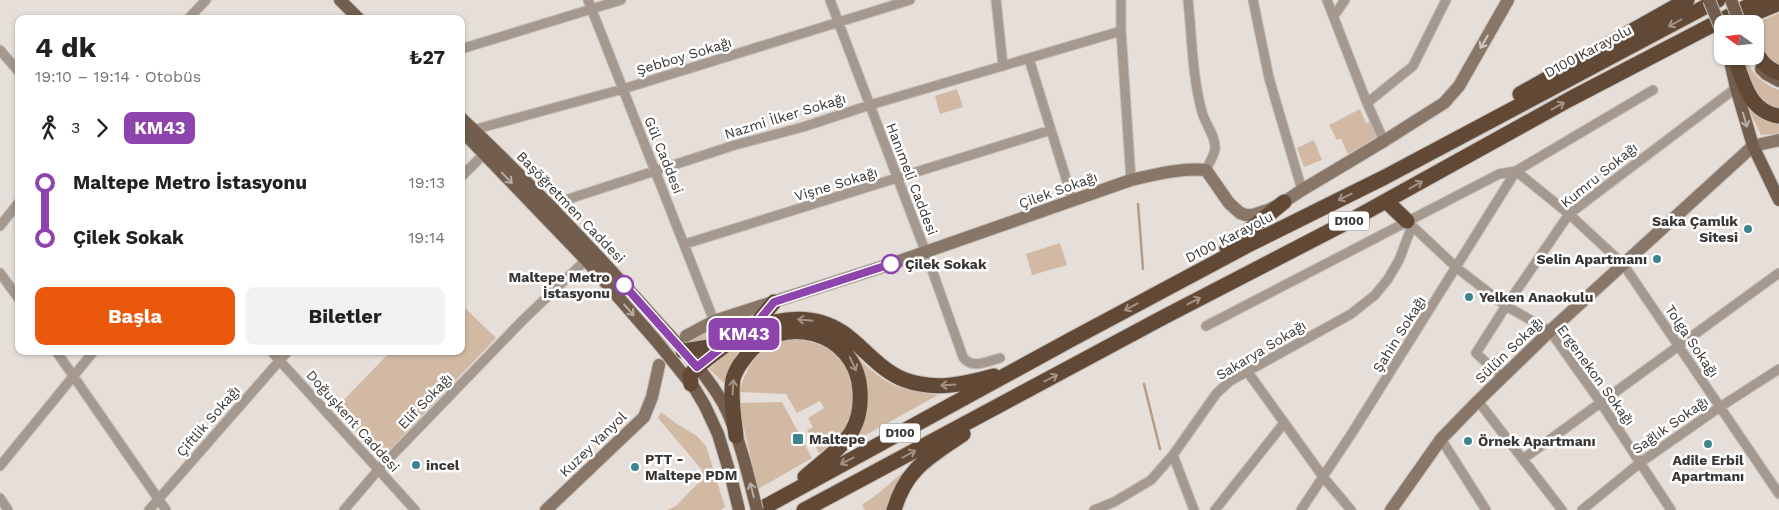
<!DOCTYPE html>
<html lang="tr">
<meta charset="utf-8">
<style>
:root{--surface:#fff;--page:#f2f2f2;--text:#202124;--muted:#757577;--accent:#ea580c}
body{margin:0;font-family:"Work Sans",sans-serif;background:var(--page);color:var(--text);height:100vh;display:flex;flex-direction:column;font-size:19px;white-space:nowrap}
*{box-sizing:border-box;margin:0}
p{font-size:16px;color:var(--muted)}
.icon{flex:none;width:28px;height:28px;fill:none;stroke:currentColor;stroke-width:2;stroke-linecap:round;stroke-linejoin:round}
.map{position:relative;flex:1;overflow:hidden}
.drawer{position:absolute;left:15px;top:15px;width:450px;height:340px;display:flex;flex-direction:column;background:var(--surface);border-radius:10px;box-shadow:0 1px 4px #0004}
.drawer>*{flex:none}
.badge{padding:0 10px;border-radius:8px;font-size:18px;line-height:32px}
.needle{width:32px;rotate:285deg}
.buttons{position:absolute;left:1714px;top:15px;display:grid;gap:10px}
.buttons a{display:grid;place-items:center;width:50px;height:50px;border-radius:10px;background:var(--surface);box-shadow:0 1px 4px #0004;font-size:25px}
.map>.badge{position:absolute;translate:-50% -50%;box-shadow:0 0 0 2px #fff}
.legs{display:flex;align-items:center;gap:8px;height:55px;padding:0 20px;font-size:16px}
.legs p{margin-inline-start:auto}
.headline{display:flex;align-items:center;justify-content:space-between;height:85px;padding:0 20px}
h1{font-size:28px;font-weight:700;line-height:38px}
.button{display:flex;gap:10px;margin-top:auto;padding:10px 20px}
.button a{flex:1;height:58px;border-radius:10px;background:var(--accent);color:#fff;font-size:20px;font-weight:700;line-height:58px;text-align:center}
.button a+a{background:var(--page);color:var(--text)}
ul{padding:0 20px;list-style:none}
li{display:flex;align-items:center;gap:18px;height:55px;font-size:19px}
li i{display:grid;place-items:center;width:8px;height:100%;margin:0 6px;background:currentColor}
li i::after{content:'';width:12px;height:12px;margin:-6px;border:4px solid;border-radius:50%;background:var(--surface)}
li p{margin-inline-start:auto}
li:first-child i{background:linear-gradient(#0000 50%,currentColor 0)}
li:last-child i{background:linear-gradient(currentColor 50%,#0000 0)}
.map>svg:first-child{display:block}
.green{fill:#d2b9a4}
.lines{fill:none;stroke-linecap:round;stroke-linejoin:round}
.stream{stroke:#b69b85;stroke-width:2.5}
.street-casing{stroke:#c3bdb8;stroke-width:11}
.secondary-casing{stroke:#c3bdb8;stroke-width:14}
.primary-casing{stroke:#c3bdb8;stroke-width:14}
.highway-casing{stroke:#c3bdb8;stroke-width:17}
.street{stroke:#a5998f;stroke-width:9}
.secondary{stroke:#887768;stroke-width:12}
.primary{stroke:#735e4d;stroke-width:12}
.highway{stroke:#614935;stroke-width:15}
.primary-bridge-casing{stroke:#c3bdb8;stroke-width:14;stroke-linecap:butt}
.primary-bridge{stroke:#735e4d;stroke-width:12}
.oneway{stroke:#a09286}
.oneway2{stroke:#cfc9c3}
.oneway3{stroke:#b9aea6}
.line-1-casing{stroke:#fff;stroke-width:11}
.line-1{stroke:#8e44ad;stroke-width:8}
.poi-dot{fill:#3e8490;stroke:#fff;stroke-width:2}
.stop-1-dot{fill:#fff;stroke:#8e44ad;stroke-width:2.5}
.labels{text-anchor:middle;stroke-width:5;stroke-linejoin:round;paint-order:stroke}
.shield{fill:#fff;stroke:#747270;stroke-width:1}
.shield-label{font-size:12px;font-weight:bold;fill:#383533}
.street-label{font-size:14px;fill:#383533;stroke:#fff}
.poi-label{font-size:14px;font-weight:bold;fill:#383533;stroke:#fff;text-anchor:start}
.stop-label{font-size:14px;font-weight:bold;fill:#383533;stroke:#fff;text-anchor:start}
</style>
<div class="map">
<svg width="1779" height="510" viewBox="0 0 1779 510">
<rect width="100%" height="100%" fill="#e6dfd9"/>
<path class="green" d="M1779,13V68L1760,51L1763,49L1754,24Z
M1746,60C1754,76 1763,84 1779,90V111L1755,98L1741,62Z
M957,89L963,107L940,114L935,96Z
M1742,96L1779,122V134L1761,135Z
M1360,109L1366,123L1370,122L1377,139L1348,154L1341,139L1337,140L1329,125Z
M1314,140L1322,160L1304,167L1297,148Z
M1060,243L1067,265L1032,275L1026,254Z
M461,304L496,338L382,458L335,409L391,351H461Z
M755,316C738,334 719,343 695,346L690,339Z
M757,336L727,386L709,369L729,352Z
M800,339C811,342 823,345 832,352C852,366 859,400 849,423C843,436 831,444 819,453L807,430L813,427L808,418L824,408L820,401L797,413L786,394L739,392C750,357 763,342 800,339Z
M858,358C888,386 898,390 938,395L855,441L862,426L863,371Z
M782,402L812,458L758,489L738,403Z
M661,412L677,424L697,436L706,446L725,507L720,510H667L676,506L699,482L702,470L658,418Z
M902,473L891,495L888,510H865L862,505L880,492Z"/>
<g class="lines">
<path class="stream" d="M1138,204L1143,269
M1144,384L1160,449"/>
<defs>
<path id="street" d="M588,0L714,321
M830,0L926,253L963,357C972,370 987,361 1000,358
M996,0L1003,66
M1121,0V31L1131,180
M1188,0C1192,37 1192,76 1202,112C1205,124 1216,136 1215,149C1214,156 1209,163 1206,170
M1253,0L1269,78L1302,190
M1327,0L1367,103L1384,141
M1334,16L1345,0
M188,19L206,0
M461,49L621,0
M0,50L19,72
M1029,59L1073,201
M1367,103L1413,66L1446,0
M469,131L623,89L910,0
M461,177L488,150
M550,205L735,145L803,127L870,105L1121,31
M1409,223L1457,268L1506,306L1550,331L1601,403L1671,510
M0,226L19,202
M685,244L1051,130
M0,273L19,299
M1206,326L1499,174L1516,171L1569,214L1623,264L1779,494
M56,351L166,510
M271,351L415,510
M1247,371L1324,478L1351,510
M1502,377L1476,353L1506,306L1569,214L1736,88
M1478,401L1562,510
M1441,439L1486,510
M1173,455L1194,510
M1523,459L1779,273
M0,466L94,351
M0,498L8,510
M149,510L288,351
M344,510L379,469L523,320L589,257
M1094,510L1114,502L1151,480L1173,455L1216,394L1230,381L1351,314L1375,295L1388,279L1399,260L1412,226
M1215,510L1284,423
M1301,510L1352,433L1516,171L1653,90
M1582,510L1641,462L1720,407L1779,369"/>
<path id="secondary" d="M686,336L714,321L891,264L1131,180C1157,174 1180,168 1206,170L1229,203L1240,213L1246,215H1253L1268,210L1284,202L1302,190L1384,141L1444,103L1459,86L1508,0
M546,510L644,417L652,397L659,365
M1391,510L1441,439L1478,401L1550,331L1753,146L1779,140"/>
<path id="primary" d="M340,0L359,19
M1730,61L1736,88L1753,146L1779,200
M1761,69L1766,74L1779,81
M461,118C526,179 587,243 646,309C672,339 703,368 723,403C734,424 741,448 747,471
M461,130L586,260L658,343L695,389L705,406L718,434L731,477"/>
<path id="highway" d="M1748,16L1779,3
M1755,51C1761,61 1767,69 1779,73
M1734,56C1744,82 1748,111 1779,116
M1520,94L1687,0
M1386,201L1407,221
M1227,248L1284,202
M752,329L774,302
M683,351L722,345
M691,384L690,375C697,366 706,360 715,353C750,325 800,305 842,332C864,347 879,370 905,380C935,391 965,384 994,376
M736,436C734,418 730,397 733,379C735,372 739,365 744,359C778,310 857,330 860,391C861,405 859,419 852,431C841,449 821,463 805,477
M759,510L1072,339L1250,244L1385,177L1718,0
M804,510L1162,318L1355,218L1570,99L1760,0
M894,510C906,468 930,457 963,434"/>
</defs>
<use href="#street" class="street-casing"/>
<use href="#secondary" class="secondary-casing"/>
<use href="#primary" class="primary-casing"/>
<use href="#highway" class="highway-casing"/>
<use href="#street" class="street"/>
<use href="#secondary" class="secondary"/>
<use href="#primary" class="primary"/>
<use href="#highway" class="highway"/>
<defs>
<path id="primary-bridge" d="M1709,0L1722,31
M1731,0L1740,24
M747,471L757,510
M731,477L739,510"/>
</defs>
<use href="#primary-bridge" class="primary-bridge-casing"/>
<use href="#primary-bridge" class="primary-bridge"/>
</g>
<defs><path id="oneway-shaft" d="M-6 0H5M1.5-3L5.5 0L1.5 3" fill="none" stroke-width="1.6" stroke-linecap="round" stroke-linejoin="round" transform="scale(1.25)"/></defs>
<g class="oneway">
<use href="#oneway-shaft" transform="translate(1675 23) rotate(152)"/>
<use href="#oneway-shaft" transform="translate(1558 106) rotate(-29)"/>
<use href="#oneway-shaft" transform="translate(1416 185) rotate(-29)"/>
<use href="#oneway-shaft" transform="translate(1345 197) rotate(154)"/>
<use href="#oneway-shaft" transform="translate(1194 301) rotate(-27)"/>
<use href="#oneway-shaft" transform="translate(1131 307) rotate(152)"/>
<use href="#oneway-shaft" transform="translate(805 320) rotate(-174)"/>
<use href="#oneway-shaft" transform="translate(853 364) rotate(65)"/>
<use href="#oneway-shaft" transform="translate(1051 378) rotate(-27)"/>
<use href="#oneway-shaft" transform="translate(948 385) rotate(176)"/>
<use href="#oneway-shaft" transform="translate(733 387) rotate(-87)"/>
<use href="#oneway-shaft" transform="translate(909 454) rotate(-28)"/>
<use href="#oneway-shaft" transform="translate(847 461) rotate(152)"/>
</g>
<use class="oneway2" href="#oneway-shaft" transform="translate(1484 42) rotate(120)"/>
<g class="oneway3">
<use href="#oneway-shaft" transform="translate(1745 120) rotate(74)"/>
<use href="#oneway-shaft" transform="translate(507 178) rotate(46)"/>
<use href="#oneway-shaft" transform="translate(629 310) rotate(49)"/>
<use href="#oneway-shaft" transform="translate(752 490) rotate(-104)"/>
</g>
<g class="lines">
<defs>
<path id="line-1" d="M624,285L697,367L726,344L751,330L774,302L891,264"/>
</defs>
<use href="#line-1" class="line-1-casing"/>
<use href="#line-1" class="line-1"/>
</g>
<g class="poi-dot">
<circle cx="1748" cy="229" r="5"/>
<circle cx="1657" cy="259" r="5"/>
<circle cx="1469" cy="297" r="5"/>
<rect x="792" y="433" width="12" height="12" rx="2.5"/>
<circle cx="1468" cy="441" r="5"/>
<circle cx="1708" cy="444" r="5"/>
<circle cx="416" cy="465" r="5"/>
<circle cx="635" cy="467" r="5"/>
</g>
<g class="stop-1-dot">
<circle cx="891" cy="264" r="9"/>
<circle cx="624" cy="285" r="9"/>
</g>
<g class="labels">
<g class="shield">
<rect x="1329" y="211.5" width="40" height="19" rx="4"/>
<rect x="880" y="423.5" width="40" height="19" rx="4"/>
</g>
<g class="shield-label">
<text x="1349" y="225">D100</text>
<text x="900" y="437">D100</text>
</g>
<g class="street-label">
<text transform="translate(1588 51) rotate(-28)" y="5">D100 Karayolu</text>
<text transform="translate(684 56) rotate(-17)" y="5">Şebboy Sokağı</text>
<text transform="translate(785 116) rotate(-17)" y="5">Nazmi İlker Sokağı</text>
<text transform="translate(664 155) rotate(68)" y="5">Gül Caddesi</text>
<text transform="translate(1599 175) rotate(-39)" y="5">Kumru Sokağı</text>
<text transform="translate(912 179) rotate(69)" y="5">Hanımeli Caddesi</text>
<text transform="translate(836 184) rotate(-17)" y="5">Vişne Sokağı</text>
<text transform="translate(1058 190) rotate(-20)" y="5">Çilek Sokağı</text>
<text transform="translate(571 207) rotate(46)" y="5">Başöğretmen Caddesi</text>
<text transform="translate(1229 237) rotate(-27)" y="5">D100 Karayolu</text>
<text transform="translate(1399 334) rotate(-58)" y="5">Şahin Sokağı</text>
<text transform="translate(1692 341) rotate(56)" y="5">Tolga Sokağı</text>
<text transform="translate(1261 350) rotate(-31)" y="5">Sakarya Sokağı</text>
<text transform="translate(1509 350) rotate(-44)" y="5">Sülün Sokağı</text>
<text transform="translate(1596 375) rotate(54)" y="5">Ergenekon Sokağı</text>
<text transform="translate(425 401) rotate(-46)" y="5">Elif Sokağı</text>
<text transform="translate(208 421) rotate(-49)" y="5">Çiftlik Sokağı</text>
<text transform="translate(353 421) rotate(48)" y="5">Doğuşkent Caddesi</text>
<text transform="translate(1670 425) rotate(-35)" y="5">Sağlık Sokağı</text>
<text transform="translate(593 444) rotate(-44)" y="5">Kuzey Yanyol</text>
</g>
<g class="poi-label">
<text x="1738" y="226" text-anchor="end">Saka Çamlık<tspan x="1738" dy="16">Sitesi</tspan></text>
<text x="1647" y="264" text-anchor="end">Selin Apartmanı</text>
<text x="1479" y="302">Yelken Anaokulu</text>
<text x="809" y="444">Maltepe</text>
<text x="1478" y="446">Örnek Apartmanı</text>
<text x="645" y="464">PTT -<tspan x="645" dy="16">Maltepe PDM</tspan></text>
<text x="1708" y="465" text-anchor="middle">Adile Erbil<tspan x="1708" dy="16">Apartmanı</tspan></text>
<text x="426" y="470">incel</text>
</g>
<g class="stop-label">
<text x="905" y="269">Çilek Sokak</text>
<text x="610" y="282" text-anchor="end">Maltepe Metro<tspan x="610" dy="16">İstasyonu</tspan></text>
</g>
</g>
</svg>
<div class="buttons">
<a><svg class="needle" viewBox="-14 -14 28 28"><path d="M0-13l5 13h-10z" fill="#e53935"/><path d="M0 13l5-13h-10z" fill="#757577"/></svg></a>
</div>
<b class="badge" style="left:744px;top:334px;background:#8e44ad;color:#fff">KM43</b>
<section class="drawer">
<div class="headline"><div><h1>4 dk</h1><p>19:10 – 19:14 · Otobüs</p></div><b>₺27</b></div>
<div class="legs"><svg class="icon" aria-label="walk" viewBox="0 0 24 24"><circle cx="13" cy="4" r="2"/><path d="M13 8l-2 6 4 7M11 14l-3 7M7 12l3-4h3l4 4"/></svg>3<svg class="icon" aria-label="forward" viewBox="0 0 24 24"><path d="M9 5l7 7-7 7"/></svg><b class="badge" style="background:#8e44ad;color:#fff">KM43</b></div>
<ul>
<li><i style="color:#8e44ad"></i><b>Maltepe Metro İstasyonu</b><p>19:13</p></li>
<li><i style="color:#8e44ad"></i><b>Çilek Sokak</b><p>19:14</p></li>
</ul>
<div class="button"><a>Başla</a><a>Biletler</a></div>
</section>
</div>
